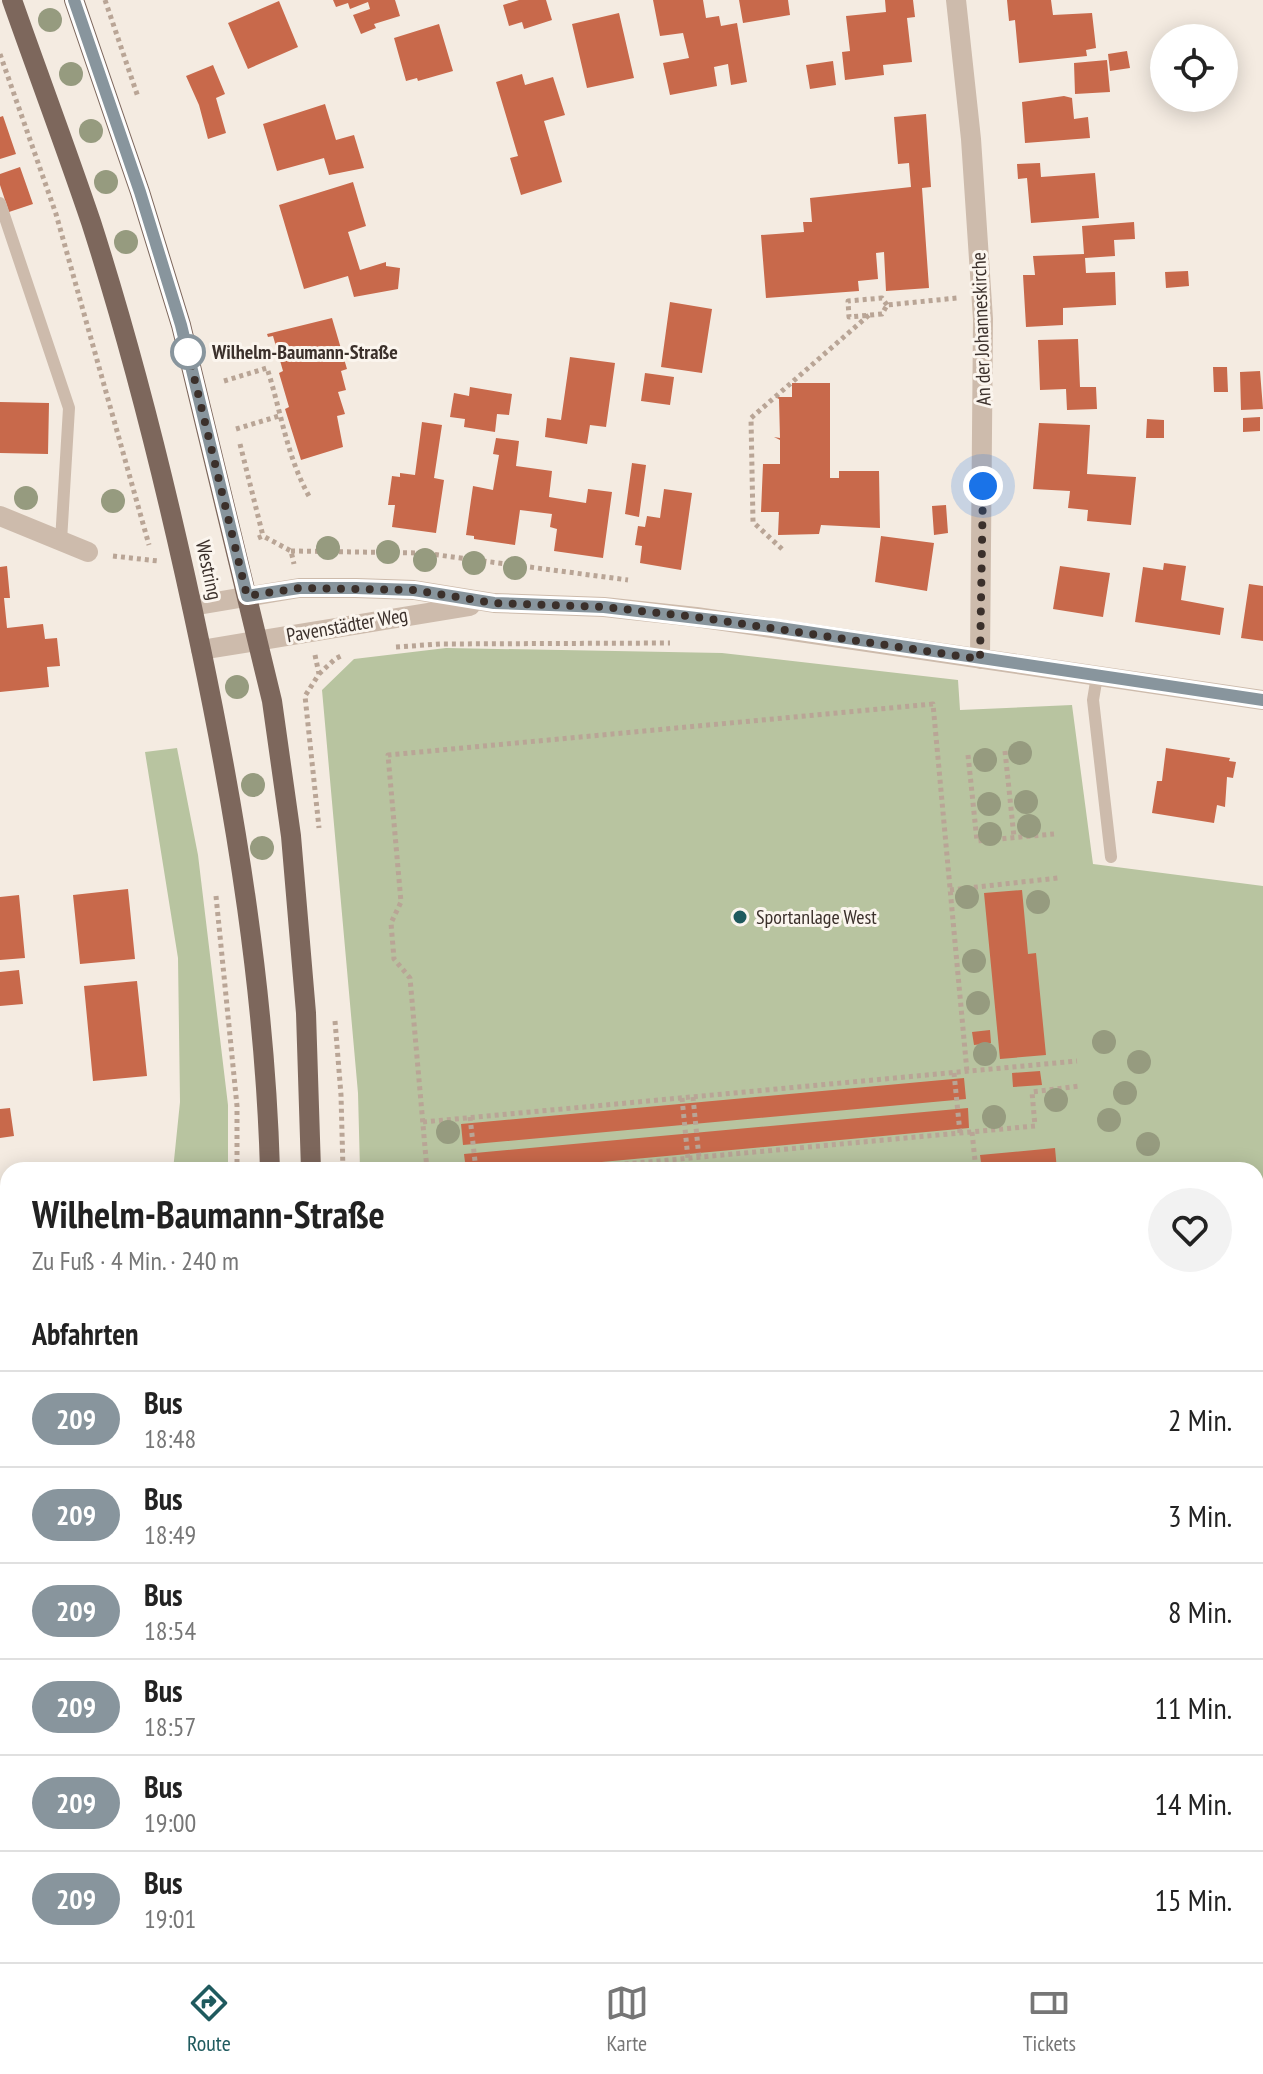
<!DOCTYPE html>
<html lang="de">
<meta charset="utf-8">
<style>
:root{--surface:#fff;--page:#f2f2f2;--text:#222;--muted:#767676;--line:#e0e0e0;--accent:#1f5a5e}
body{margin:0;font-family:"PT Sans Narrow",sans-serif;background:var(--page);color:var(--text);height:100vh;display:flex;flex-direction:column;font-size:30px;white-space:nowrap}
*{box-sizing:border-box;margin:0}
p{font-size:26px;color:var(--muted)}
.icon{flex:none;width:44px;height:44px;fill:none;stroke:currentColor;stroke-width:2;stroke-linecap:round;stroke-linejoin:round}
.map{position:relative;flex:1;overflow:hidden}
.drawer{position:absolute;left:0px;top:1162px;width:1264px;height:800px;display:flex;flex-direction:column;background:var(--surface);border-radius:24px 24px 0 0;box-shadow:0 4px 20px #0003}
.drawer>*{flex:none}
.badge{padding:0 16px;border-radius:26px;font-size:28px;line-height:52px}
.tools{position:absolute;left:1150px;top:24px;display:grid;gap:16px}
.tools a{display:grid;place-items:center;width:88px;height:88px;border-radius:50%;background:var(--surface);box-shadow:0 4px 20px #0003;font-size:40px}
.you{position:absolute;width:40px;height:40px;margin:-20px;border:6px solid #fff;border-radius:50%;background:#1a73e8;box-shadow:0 0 0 12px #1a73e833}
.map>.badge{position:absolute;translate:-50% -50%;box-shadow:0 0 0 4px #fff}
h2{padding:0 32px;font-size:30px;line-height:72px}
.round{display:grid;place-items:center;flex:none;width:84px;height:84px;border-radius:42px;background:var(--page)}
.headline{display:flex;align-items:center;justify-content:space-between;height:136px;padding:0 32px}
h1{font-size:38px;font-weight:800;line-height:60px}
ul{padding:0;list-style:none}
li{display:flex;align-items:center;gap:24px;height:96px;padding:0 32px;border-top:2px solid var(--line)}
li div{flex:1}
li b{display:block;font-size:30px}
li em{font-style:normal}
li .badge{min-width:88px;font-weight:700;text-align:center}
.dock{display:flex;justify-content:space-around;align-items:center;height:112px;border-top:2px solid var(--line);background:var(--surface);font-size:22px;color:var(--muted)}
.dock a{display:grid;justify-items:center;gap:4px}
.dock .selected{color:var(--accent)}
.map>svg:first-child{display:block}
.green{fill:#b8c4a0}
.building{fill:#c8694b}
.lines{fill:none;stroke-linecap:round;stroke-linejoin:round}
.path{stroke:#b9a596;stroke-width:5;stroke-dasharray:4 4;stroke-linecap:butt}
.service{stroke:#cdbbac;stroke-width:12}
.minor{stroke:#cdbbac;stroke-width:20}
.primary{stroke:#7d675c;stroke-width:20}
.tree{fill:#969b7f}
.line-casing{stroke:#fff;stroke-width:18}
.line{stroke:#88959d;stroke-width:12}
.walk{stroke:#3b302b;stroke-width:8;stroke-dasharray:0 14.4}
.stop-dot{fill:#fff;stroke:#88959d;stroke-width:4}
.poi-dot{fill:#1f5a5e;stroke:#fbf5ee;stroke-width:3}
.labels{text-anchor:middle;stroke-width:6;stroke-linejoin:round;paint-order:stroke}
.street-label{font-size:20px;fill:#3b302b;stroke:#fbf5ee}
.stop-label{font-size:20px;font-weight:bold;fill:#3b302b;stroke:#fbf5ee;text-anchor:start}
.poi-label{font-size:20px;fill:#3b302b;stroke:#fbf5ee;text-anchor:start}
</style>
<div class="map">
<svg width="1263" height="1962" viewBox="0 0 1263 1962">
<rect width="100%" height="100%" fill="#f4ebe1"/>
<path class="green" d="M446,648L722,653L958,680L960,710L1072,705L1093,864L1263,886V1708L1256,1702V1170H360L358,1093L322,690L354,659Z
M177,748L198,855L228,1105V1170H173L180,1102L178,958L145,752Z
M1256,1708L1263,1714V1962H1209L1201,1954H1256Z
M224,1954H444V1962H226Z"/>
<path class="building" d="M333,0H395L400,16L374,24L376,28L361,34L353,15L370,9L368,2L350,9L348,3L336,7Z
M519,0H546L552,20L524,29L522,22L509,26L503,5Z
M653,0H703L706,18L719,16L721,26L737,23L747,82L731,85L728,64L714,67L717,86L670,95L663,63L689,58L683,33L660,36Z
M739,0H788L790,15L743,23Z
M885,0H913L915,17L907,18L912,62L883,65L884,75L845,80L842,52L850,51L846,16L886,12Z
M1007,0H1051L1053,15L1092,13L1096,48L1086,50L1087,56L1019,63L1015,20L1009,21Z
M279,1L298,47L248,69L228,23Z
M619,13L634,78L587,88L572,24Z
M439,24L453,71L418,81L417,78L406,81L394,38Z
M1127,51L1130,68L1110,71L1108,54Z
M1107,60L1110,92L1075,94L1074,63Z
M833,61L836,85L810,89L806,65Z
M213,65L225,94L216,98L226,133L208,139L199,105L186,76Z
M522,74L525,85L553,77L565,115L544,121L562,182L521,195L510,158L518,156L496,82Z
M1064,96L1072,98L1074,119L1088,117L1090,138L1025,143L1022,102Z
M325,104L336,140L354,135L364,168L329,175L324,158L277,171L263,124Z
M926,114L931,187L922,188L929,288L886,291L884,252L876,253L878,279L858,281L859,291L766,298L761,235L804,232L803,222H812L810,198L911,187L909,163L898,164L894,117Z
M3,116L16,154L0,159V117Z
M1040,163L1041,177L1095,173L1099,218L1031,223L1027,178L1018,179L1017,164Z
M20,167L33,204L9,212L0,185V174Z
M353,182L366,226L348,232L360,270L386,262V266L400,268L398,289L354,297L348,276L304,289L279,205Z
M1134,222L1135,239L1114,240L1115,256L1085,258L1086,273L1115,272L1116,305L1063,308V325L1026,327L1023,275H1035L1033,256L1084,254L1082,226Z
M1188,271L1189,286L1166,288L1165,272Z
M670,302L712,309L702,373L661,367Z
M332,318L347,369L341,371L346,390L338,392L345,414L337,416L343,447L301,460L285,409L289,407L279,373L283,371L273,336L268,337L267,334Z
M1078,339L1080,387H1096L1097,409L1067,410L1066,389L1040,390L1038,340Z
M570,357L615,363L606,427L590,425L587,444L545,437L547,418L561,420Z
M1213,367H1227L1228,392H1214Z
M1260,371L1263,409L1241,410L1240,372Z
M645,373L674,377L670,405L641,401Z
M792,383H830V478H839V471H879L880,528L821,525L819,534L778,535L779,512H761L763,464H780V440L774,437L780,438L779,399L775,397H792Z
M470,387L512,394L509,415L497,414L495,432L464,427L465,419L450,417L454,393L469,396Z
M0,402L49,403L48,454L0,453Z
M1260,417V431L1243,432V418Z
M1147,419L1164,420V438H1146Z
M422,422L442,425L434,478L444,480L436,533L392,527L395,505H388L392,476L400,477V473L415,475Z
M1039,423L1090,425L1087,474L1136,477L1131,525L1087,521L1088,510L1068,508L1070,491L1033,489Z
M496,438L519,441L516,466L552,471L549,497L586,503L588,489L612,492L603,558L554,551L557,529L550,527L552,514L520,510L515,545L474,539V536L466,535L473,486L493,490L499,455L493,454Z
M632,463L646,465L639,517L625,514Z
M664,489L692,493L681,570L640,563L642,546L635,545L638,526L645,527L647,516L660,518Z
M946,505L948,533L934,535L932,506Z
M881,536L934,543L927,591L875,582Z
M1164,563L1186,566L1181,600L1224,608L1220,635L1135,622L1143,567L1163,570Z
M7,566L10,598H4L7,628L43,624L45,639L57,638L60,666L47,667L49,687L0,692V567Z
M1060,566L1110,573L1103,617L1053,609Z
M1249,584L1263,586V641L1241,638Z
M1166,748L1230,758L1229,761L1236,762L1233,778L1227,777L1225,807L1217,805L1214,823L1152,813L1157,781H1162Z
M128,889L135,959L80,964L73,895Z
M1022,890L1028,954L1036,953L1046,1055L1000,1059L984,893Z
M19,895L25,958L0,960V897Z
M19,970L23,1004L0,1006V972Z
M137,981L147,1076L93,1081L84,986Z
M990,1030L991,1043L974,1045L972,1032Z
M1040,1071L1042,1085L1013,1087L1012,1073Z
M964,1078L966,1099L463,1145L461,1124Z
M10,1108L14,1136L0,1138V1109Z
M968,1108L969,1128L515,1170H466L464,1154Z
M1055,1148L1057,1170H982L980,1155Z
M669,1954H712L720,1962H661Z
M851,1954H895L905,1962H861Z
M1041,1954H1154L1151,1962H1037Z"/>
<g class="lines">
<path class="path" d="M105,0L138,97
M0,54L56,214L149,545
M887,305L882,298L848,301L849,317L882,314L887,305L957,298
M224,381L267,368C281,411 287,458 310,498
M236,429L279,416
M240,444L263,536
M258,538L263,536L291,551L294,564
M782,549L753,522L751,418L869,315
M291,551L423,553L628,580
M113,556L158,561
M396,647L440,644L670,643
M315,655L319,674L305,696L319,828
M319,674L335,659L343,655
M1005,751L1014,837
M968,755L977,841L1054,834
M950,890L1058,878
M216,896L237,1106V1170
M335,1021L341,1095L343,1170
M954,1073L960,1133
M693,1097L699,1158
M682,1098L688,1159
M470,1117L476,1170
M423,1122L1077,1061
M972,1132L976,1170
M427,1170L410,978L394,959L391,923L401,902L388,755L933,704L967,1072
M561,1170L1035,1126L1032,1092L1080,1086
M0,1289L8,1288
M0,1309L8,1323
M0,1670L8,1674
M1256,1868L1263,1869
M205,1954L210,1962
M5,1962L10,1954"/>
<path class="service" d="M0,203L69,408L61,541
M1097,676L1093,700L1111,857"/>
<path class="minor" d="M956,0L971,139L983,319L980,659
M0,516L88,552
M192,606L299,588H356L414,590L494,603L604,607L696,617L1263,700
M201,650L470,606
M135,1954L148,1962
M980,1962L986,1954"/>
<path class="primary" d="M12,0C38,74 66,148 91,222C136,362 171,506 201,649C237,821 265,995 270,1170
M74,0L140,192L181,325L272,701L291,836L306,1013L311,1170
M92,1962L96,1954
M153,1962L157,1954"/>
</g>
<g class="tree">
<circle cx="50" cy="20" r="12"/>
<circle cx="71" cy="74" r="12"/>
<circle cx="91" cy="131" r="12"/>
<circle cx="106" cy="182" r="12"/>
<circle cx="126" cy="242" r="12"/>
<circle cx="26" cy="498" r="12"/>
<circle cx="113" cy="501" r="12"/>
<circle cx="328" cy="548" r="12"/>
<circle cx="388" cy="552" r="12"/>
<circle cx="425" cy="560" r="12"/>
<circle cx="474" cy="563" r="12"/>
<circle cx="515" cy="568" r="12"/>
<circle cx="237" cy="687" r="12"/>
<circle cx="1020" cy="753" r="12"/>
<circle cx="985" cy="760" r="12"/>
<circle cx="253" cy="785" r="12"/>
<circle cx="1026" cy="802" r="12"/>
<circle cx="989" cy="804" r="12"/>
<circle cx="1029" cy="826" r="12"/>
<circle cx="990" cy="834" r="12"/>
<circle cx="262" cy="848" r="12"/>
<circle cx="967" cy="897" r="12"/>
<circle cx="1038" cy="902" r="12"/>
<circle cx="974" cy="961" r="12"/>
<circle cx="978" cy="1003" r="12"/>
<circle cx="1104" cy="1042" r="12"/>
<circle cx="985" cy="1054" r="12"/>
<circle cx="1139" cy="1062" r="12"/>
<circle cx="1125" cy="1093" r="12"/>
<circle cx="1056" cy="1100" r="12"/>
<circle cx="994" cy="1117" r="12"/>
<circle cx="1109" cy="1120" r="12"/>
<circle cx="448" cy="1132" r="12"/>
<circle cx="1148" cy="1144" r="12"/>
</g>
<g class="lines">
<defs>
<path id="line" d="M74,0L140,192L181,325L247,596L299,588H356L414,590L494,603L604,607L773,627L1263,700"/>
</defs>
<use href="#line" class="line-casing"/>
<use href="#line" class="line"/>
<path class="walk" d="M188,352L247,596L299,588L414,590L494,603L604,607L696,617L980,659L983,486"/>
</g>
<circle class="stop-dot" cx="188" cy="352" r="16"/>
<circle class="poi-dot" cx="740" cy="917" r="8"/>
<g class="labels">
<g class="street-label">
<text transform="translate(981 329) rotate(-92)" y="7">An der Johanneskirche</text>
<text transform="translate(209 570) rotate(78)" y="7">Westring</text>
<text transform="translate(347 625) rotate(-10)" y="7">Pavenstädter Weg</text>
</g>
<g class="stop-label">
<text x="212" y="359">Wilhelm-Baumann-Straße</text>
</g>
<g class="poi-label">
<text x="756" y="924">Sportanlage West</text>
</g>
</g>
</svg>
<div class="tools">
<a><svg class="icon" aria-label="locate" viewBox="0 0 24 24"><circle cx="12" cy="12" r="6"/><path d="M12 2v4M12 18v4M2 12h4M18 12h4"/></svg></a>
</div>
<div class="you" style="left:983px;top:486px"></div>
<section class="drawer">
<div class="headline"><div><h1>Wilhelm-Baumann-Straße</h1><p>Zu Fuß · 4 Min. · 240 m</p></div><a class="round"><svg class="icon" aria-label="heart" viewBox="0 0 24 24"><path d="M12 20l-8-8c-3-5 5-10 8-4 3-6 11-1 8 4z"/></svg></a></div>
<h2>Abfahrten</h2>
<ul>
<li><span class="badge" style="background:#88959d;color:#fff">209</span><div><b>Bus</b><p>18:48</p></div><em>2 Min.</em></li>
<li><span class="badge" style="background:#88959d;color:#fff">209</span><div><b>Bus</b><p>18:49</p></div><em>3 Min.</em></li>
<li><span class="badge" style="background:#88959d;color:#fff">209</span><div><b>Bus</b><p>18:54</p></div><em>8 Min.</em></li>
<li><span class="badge" style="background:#88959d;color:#fff">209</span><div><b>Bus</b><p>18:57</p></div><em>11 Min.</em></li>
<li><span class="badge" style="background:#88959d;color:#fff">209</span><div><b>Bus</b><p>19:00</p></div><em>14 Min.</em></li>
<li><span class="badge" style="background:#88959d;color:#fff">209</span><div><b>Bus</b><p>19:01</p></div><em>15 Min.</em></li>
</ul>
</section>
</div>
<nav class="dock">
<a class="selected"><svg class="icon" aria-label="directions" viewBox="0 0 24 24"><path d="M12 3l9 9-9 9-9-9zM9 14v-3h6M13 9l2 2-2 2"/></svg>Route</a>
<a><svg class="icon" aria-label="map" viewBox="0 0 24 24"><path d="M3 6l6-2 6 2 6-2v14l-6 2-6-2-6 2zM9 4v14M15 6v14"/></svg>Karte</a>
<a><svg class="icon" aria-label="tickets" viewBox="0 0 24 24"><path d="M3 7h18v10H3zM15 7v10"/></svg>Tickets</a>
</nav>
